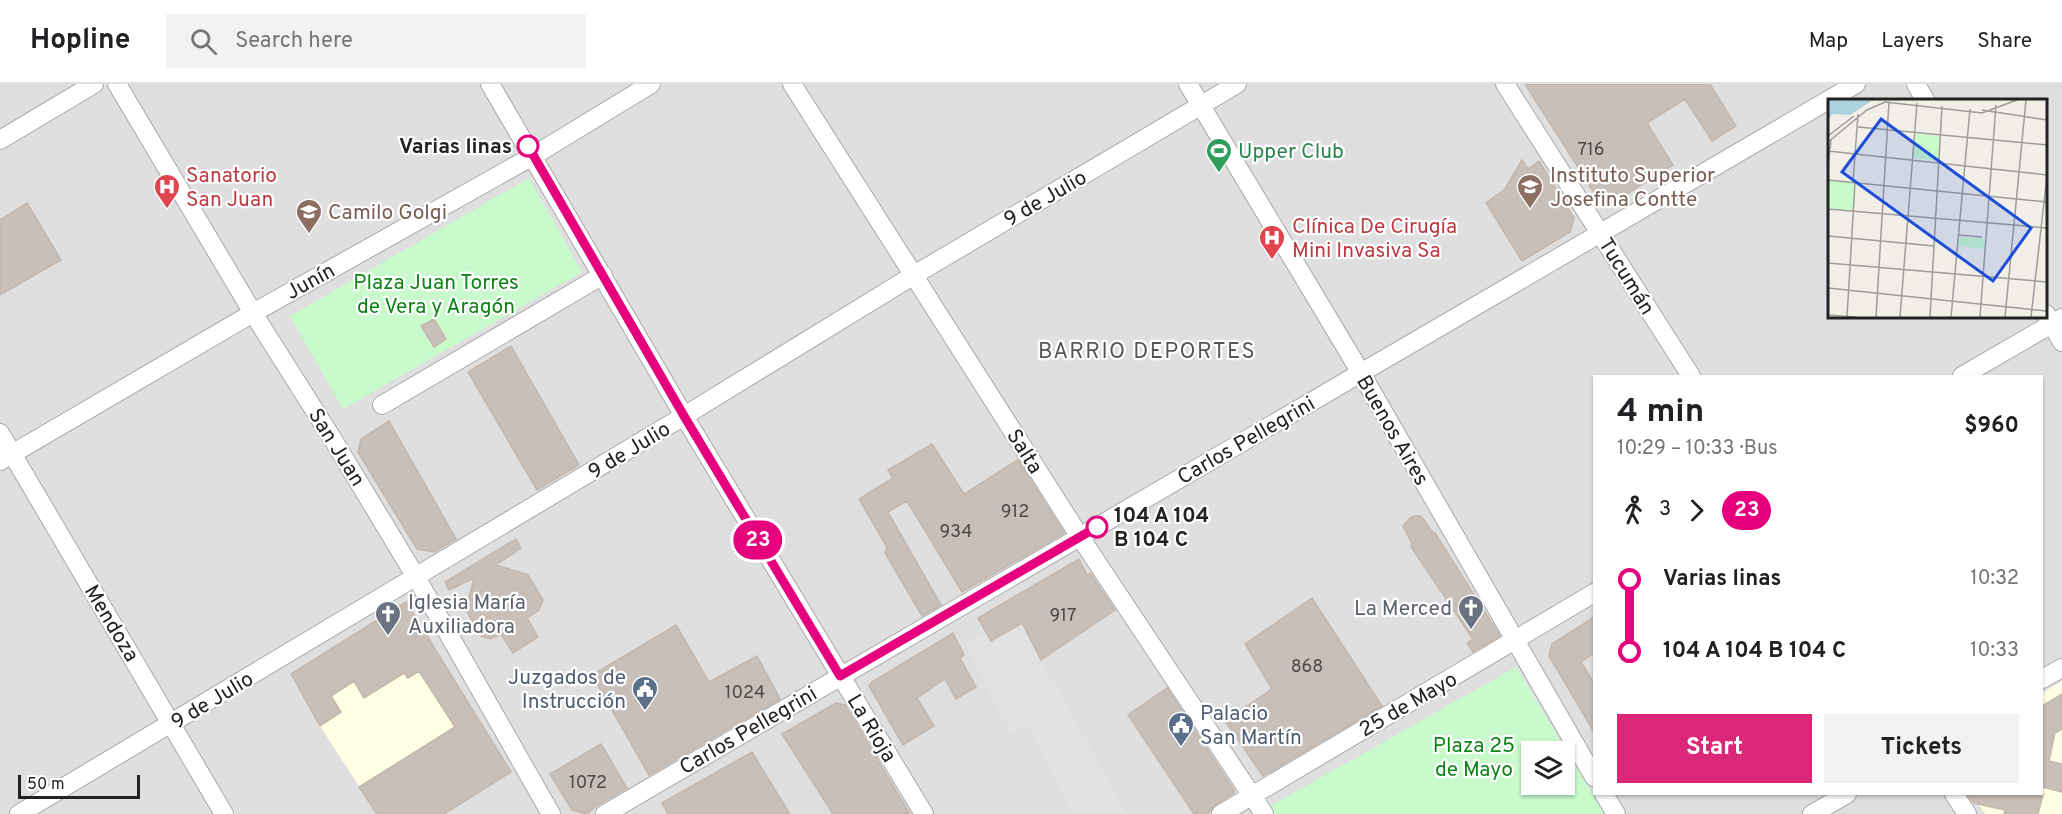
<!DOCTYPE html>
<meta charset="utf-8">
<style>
:root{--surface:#fff;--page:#f2f2f2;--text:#202124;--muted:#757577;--line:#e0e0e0;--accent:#db2777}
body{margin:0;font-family:Overpass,sans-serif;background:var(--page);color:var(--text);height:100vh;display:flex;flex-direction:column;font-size:22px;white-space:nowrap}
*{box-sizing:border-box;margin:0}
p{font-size:20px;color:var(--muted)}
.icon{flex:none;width:33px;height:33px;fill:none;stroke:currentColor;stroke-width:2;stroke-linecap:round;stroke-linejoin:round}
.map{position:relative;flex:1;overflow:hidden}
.details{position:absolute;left:1593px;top:291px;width:450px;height:420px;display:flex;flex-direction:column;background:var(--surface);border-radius:0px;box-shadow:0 2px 4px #0004}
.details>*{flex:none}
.badge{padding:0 12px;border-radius:20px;font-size:21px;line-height:39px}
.buttons{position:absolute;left:1521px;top:657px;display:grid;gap:12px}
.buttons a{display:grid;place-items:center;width:54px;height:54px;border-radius:0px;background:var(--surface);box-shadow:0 2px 4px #0004;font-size:30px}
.scale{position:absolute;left:18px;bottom:15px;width:122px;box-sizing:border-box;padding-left:6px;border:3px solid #222;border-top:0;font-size:16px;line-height:21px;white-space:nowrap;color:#222;-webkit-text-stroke:4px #fff;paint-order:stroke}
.map>.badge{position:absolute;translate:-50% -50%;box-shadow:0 0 0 3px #fff}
.legs{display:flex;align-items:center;gap:9px;height:66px;padding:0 24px;font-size:20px}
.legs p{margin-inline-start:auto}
.headline{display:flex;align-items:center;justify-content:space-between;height:102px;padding:0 24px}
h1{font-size:33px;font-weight:700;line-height:45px}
.button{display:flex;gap:12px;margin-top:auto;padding:12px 24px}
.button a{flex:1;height:69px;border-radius:0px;background:var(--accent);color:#fff;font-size:24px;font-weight:700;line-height:69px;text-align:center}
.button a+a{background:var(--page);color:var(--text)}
ul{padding:0 24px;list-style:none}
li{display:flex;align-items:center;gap:21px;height:72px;font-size:22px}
li i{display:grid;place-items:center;width:9px;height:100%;margin:0 8px;background:currentColor}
li i::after{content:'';width:15px;height:15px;margin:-8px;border:4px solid;border-radius:50%;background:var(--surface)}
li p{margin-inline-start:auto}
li:first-child i{background:linear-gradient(#0000 50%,currentColor 0)}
li:last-child i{background:linear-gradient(currentColor 50%,#0000 0)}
header{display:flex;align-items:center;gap:36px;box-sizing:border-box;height:84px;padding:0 30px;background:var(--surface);border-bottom:2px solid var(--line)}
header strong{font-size:28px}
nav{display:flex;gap:33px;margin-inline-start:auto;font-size:21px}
.search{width:420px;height:54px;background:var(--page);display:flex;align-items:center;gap:15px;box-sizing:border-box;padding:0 21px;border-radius:0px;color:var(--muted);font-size:22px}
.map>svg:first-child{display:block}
.residential{fill:#e0dfdf;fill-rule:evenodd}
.education{fill:#ffffe5}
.park{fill:#c8facc;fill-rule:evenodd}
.parking{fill:#e2e2e2}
.building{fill:#c7bfb8;stroke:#c4b6ab;stroke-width:1.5}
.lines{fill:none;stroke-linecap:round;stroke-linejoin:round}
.minor-casing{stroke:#a9a9a9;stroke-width:20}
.minor{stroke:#fff;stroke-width:18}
.line-1-casing{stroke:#fff;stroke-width:14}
.line-1{stroke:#e6007e;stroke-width:9}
.stop-1-dot{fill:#fff;stroke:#e6007e;stroke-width:3}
.labels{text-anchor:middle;stroke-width:4.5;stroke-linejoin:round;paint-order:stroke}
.number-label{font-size:18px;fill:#4b4948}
.stop-label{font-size:21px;font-weight:bold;fill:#222;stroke:#fff;text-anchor:end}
.leisure-label{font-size:21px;fill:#27864d;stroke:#fff;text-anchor:start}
.health-label{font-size:21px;fill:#be3a42;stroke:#fff;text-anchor:start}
.education-label{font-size:21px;fill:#785e54;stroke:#fff;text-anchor:start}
.street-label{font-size:21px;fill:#222;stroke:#fff}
.park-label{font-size:21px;fill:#0c8416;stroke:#fff}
.worship-label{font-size:21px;fill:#5b616d;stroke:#fff;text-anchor:start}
.service-label{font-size:21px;fill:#4e5e75;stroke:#fff;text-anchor:end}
.neighbourhood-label{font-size:22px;letter-spacing:1.5px;fill:#555;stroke:#fff}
.inset-road{fill:none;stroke:#9f9d99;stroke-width:1.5}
.view{fill:#1d4ed8;fill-opacity:0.15;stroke:#1d4ed8;stroke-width:3}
.inset-edge{fill:none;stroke:#222;stroke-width:3}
</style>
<header>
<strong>Hopline</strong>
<div class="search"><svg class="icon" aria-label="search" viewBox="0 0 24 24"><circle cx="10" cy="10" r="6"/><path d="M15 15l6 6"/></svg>Search here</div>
<nav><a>Map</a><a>Layers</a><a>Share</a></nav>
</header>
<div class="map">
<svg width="2062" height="730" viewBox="0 0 2062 730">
<rect width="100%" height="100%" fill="#f2efe9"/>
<path class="residential" d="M0,0H2062V730H0ZM1830,16H2046V232H1830ZM1594,292H2042V710H1594ZM1532,668H1564V700H1532Z"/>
<path class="education" d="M427,552L511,688L444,730H377L320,642L291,590L348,554L368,588Z
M2062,597V730H1985L1972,710H2042V609Z"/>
<path class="park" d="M529,94L582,188L343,325L290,232Z
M1516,583L1605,730H1271L1267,724ZM1532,668H1564V700H1532Z"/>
<path class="parking" d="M1022,539L1054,601L1056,600L1126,730H1072L1028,641L1011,650L965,560L986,548L991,557Z"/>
<path class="building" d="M1525,0H1710L1736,42L1712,57L1685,15L1647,39L1673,81L1608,122L1602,121Z
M1522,76L1528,85L1539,77L1574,134L1570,148L1522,177L1486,119L1505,105Z
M27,119L61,176L0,211V136Z
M434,235L446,255L434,263L421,242Z
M511,262L579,381L537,406L468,288Z
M389,337L456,455L434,468L417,465L358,368L361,355Z
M932,360L964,410L1018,376L1064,449L962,508L907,417L888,428L941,521L922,532L885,469L887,463L859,415L893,394L888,386Z
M1415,432H1420L1424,436L1432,448L1435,449L1500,552L1473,568L1467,559L1473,555L1411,463L1412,460L1403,442L1410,434Z
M516,455L521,464L496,481L528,491L543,516L539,526L527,534L538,553L513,569L501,550L491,555L481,552L466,526L474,494L449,506L445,498Z
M1079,475L1087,491L1090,489L1115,526L1041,576L1022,539L991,557L978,534Z
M1312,514L1382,622L1263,692L1225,637L1272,605L1245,560Z
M406,518L511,688L444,730H377L359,703L455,643L419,587L408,594L404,589L364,614L354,597L331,612L341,628L320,642L291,590Z
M1594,533V569L1581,578L1594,599V648L1549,572L1552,560Z
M676,541L709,598L757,572L780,615L649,691L592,591Z
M953,549L964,571L960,574L976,603L956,615L945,595L917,614L934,642L903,661L869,602L872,598Z
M1167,604L1234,706V709L1215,721L1208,730H1194L1128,631Z
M2062,610V645L2055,649L2049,677L2062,680V708L2042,703V622Z
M836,619L845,621L910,730H833L782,650Z
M601,660L627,704L599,720L587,730L572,726L550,690Z
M752,668L790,730H668L662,719Z
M1967,710H2043L2038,730H2004L2005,726L1974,719Z"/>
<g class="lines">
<defs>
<path id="minor" d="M117,0L253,229L332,354L416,493L551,730
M490,0L684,332L924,730
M792,0L1080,453L1264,730
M1188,0L1361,289L1594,693
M1505,0L1691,292
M1916,0L1925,16
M0,56L94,0
M2046,230L2062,258
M1962,292L2062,234
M382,321L603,191
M0,349L224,730
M0,377L253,229L533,72L651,0
M2042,595L2062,584
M1604,710L1616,730
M1954,710L1967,730
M19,730L684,332L914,191L1237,0
M605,730L1856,0
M1221,730L1594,509
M1812,730L1847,710"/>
</defs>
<use href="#minor" class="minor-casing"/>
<use href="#minor" class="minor"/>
</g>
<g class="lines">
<defs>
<path id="line-1" d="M528,62L684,332L840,592L1097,443"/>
</defs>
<use href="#line-1" class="line-1-casing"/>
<use href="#line-1" class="line-1"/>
</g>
<defs>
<symbol id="stadium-pin" viewBox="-11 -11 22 30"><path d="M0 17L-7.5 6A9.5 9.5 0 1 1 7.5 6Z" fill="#2e9e5b" stroke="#fff"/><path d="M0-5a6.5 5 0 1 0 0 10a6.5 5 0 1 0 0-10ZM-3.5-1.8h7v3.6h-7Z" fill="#fff"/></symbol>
<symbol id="hospital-pin" viewBox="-11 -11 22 30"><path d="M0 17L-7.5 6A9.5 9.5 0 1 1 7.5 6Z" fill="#e0444e" stroke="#fff"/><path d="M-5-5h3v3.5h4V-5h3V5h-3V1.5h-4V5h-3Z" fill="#fff"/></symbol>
<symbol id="university-pin" viewBox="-11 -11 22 30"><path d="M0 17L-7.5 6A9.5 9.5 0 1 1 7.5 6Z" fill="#8d6e63" stroke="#fff"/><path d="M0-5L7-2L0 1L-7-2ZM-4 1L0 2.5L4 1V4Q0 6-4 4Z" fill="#fff"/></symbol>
<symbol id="church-pin" viewBox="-11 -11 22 30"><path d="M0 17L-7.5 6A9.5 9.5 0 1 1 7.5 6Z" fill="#6b7280" stroke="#fff"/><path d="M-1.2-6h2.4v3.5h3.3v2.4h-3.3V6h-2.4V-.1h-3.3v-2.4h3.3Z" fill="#fff"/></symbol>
<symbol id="civic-pin" viewBox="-11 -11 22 30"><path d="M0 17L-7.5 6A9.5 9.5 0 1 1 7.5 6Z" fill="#5c6f8a" stroke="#fff"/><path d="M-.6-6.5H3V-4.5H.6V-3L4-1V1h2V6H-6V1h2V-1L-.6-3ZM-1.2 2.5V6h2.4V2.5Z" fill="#fff"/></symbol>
</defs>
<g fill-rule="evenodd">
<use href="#stadium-pin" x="1204" y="52" width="30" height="40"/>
<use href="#hospital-pin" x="152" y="88" width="30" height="40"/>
<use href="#university-pin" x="1515" y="88" width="30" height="40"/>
<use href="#university-pin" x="294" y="113" width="30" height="40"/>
<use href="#hospital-pin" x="1257" y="139" width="30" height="40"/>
<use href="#church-pin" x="1456" y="509" width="30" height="40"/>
<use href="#church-pin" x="373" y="515" width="30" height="40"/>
<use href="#civic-pin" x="630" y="590" width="30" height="40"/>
<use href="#civic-pin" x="1166" y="626" width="30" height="40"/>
</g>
<g class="stop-1-dot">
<circle cx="528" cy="62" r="10"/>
<circle cx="1097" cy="443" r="10"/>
</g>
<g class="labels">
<g class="number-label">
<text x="1591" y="71">716</text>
<text x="1015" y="433">912</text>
<text x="956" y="453">934</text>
<text x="1063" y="537">917</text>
<text x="1307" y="588">868</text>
<text x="745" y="614">1024</text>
<text x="588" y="704">1072</text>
</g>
<g class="stop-label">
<text x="512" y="69">Varias linas</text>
<text x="1114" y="438" text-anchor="start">104 A 104<tspan x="1114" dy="24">B 104 C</tspan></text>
</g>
<g class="leisure-label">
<text x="1238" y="74">Upper Club</text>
</g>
<g class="health-label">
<text x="186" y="98">Sanatorio<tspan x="186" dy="24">San Juan</tspan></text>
<text x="1292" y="149">Clínica De Cirugía<tspan x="1292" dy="24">Mini Invasiva Sa</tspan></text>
</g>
<g class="education-label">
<text x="1550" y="98">Instituto Superior<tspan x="1550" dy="24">Josefina Contte</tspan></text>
<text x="328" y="135">Camilo Golgi</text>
</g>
<g class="street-label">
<text transform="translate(1045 114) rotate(-30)" y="7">9 de Julio</text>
<text transform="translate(1627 192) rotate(58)" y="7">Tucumán</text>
<text transform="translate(310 197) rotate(-29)" y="7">Junín</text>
<text transform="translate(1393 346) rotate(60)" y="7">Buenos Aires</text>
<text transform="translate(1246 356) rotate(-30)" y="7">Carlos Pellegrini</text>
<text transform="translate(337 363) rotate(58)" y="7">San Juan</text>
<text transform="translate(629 366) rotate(-31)" y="7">9 de Julio</text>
<text transform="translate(1025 367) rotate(58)" y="7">Salta</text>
<text transform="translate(112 539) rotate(59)" y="7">Mendoza</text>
<text transform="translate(212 616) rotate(-31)" y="7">9 de Julio</text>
<text transform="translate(1408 620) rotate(-30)" y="7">25 de Mayo</text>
<text transform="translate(872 644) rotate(59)" y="7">La Rioja</text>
<text transform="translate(748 646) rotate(-30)" y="7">Carlos Pellegrini</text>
</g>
<g class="park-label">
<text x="436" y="205">Plaza Juan Torres<tspan x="436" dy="24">de Vera y Aragón</tspan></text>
<text x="1474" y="668">Plaza 25<tspan x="1474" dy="24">de Mayo</tspan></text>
</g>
<g class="worship-label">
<text x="408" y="525">Iglesia María<tspan x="408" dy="24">Auxiliadora</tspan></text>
<text x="1452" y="531" text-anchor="end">La Merced</text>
</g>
<g class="service-label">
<text x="626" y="600">Juzgados de<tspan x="626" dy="24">Instrucción</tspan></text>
<text x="1200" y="636" text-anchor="start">Palacio<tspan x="1200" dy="24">San Martín</tspan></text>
</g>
<g class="neighbourhood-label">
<text x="1147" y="274">BARRIO DEPORTES</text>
</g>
</g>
<g transform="translate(1828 15)">
<rect width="219" height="219" fill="#f2efe9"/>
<path d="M87,35L112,37L111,62L85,59ZM0,82L27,84L25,111L0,109ZM132,138L157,140L156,150L131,147Z" fill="#c8facc"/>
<path d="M0,1H45L22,16L4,15L0,22Z" fill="#aad3df"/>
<path class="inset-road" d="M154,11L219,21M30,28L219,46M0,37L26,17M0,43L39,11L57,3L154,14L189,1M0,52L219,76M0,67L3,41M0,81L219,103M25,83L30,15M0,110L219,129M131,136L154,138M0,137L106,147M0,164L219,183M0,189L219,212M0,216L28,218M19,218L27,84M48,218L61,3M72,218L89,4M102,218L114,7M123,218L142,10M152,218L168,6M177,218L198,1M203,218L219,77"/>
<path class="view" d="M53,20L203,129L165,182L14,73Z"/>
<rect width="219" height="219" class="inset-edge"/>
</g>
</svg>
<div class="buttons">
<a><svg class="icon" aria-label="layers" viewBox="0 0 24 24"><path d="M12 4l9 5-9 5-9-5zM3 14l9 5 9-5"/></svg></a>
</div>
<div class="scale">50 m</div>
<b class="badge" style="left:758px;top:456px;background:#e6007e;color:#fff">23</b>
<section class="details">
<div class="headline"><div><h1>4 min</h1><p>10:29 – 10:33 · Bus</p></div><b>$960</b></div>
<div class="legs"><svg class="icon" aria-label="walk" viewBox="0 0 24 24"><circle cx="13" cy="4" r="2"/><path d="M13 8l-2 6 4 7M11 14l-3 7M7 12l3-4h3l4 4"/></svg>3<svg class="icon" aria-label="forward" viewBox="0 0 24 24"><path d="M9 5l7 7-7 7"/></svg><b class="badge" style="background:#e6007e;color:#fff">23</b></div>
<ul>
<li><i style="color:#e6007e"></i><b>Varias linas</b><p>10:32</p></li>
<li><i style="color:#e6007e"></i><b>104 A 104 B 104 C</b><p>10:33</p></li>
</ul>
<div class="button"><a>Start</a><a>Tickets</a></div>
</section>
</div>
